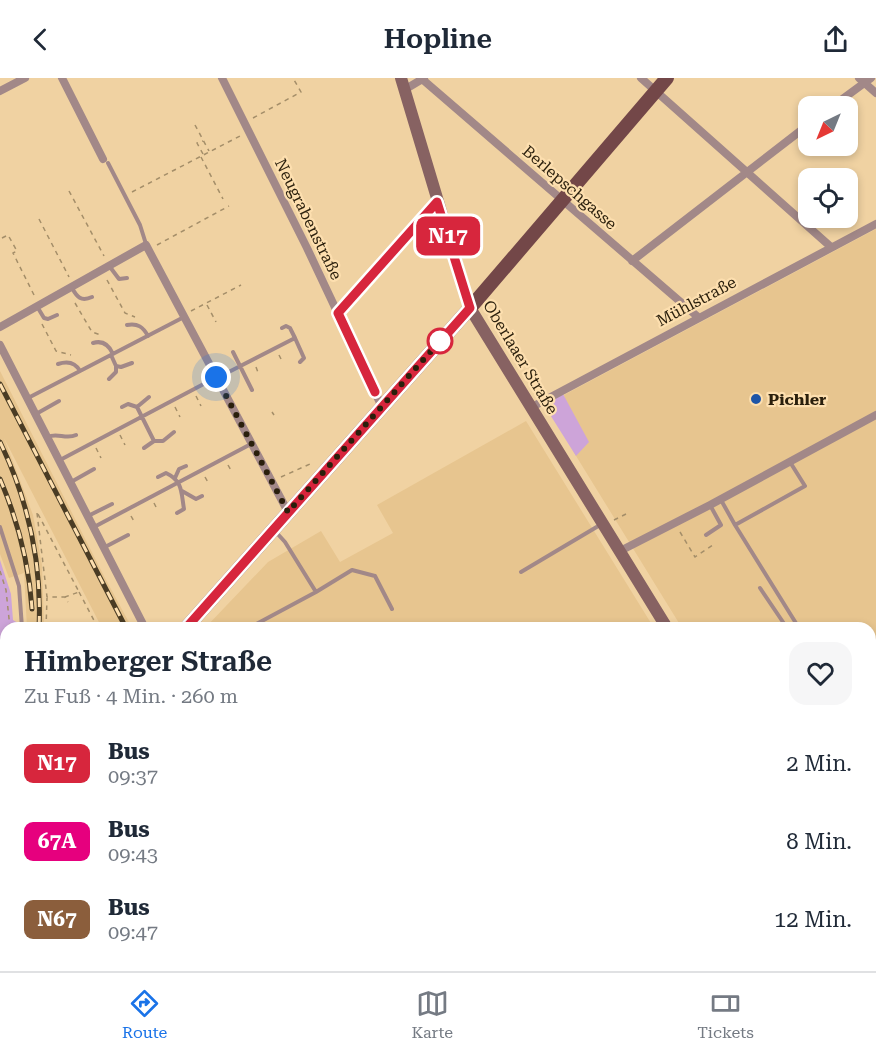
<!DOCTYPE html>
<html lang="de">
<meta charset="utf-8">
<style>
:root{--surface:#fff;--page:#f6f6f7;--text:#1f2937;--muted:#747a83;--line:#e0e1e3;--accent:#1a73e8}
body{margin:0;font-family:"Roboto Serif",serif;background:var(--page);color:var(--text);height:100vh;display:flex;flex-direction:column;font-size:22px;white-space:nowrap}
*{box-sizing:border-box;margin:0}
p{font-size:20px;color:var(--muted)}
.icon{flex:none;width:33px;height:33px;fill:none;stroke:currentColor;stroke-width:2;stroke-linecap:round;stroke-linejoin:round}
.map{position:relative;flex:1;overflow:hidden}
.drawer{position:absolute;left:0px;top:544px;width:876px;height:350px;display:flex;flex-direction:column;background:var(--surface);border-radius:18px 18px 0 0;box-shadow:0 3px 9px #0003}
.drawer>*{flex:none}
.badge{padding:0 12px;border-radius:9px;font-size:21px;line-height:39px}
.needle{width:39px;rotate:223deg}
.buttons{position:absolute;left:798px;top:18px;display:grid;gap:12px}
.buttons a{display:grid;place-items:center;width:60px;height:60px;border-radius:12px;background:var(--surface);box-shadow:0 3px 9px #0003;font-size:30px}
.you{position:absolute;width:30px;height:30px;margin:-15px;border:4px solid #fff;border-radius:50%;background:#1a73e8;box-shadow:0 0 0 9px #1a73e833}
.map>.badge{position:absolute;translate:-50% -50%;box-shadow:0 0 0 3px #fff}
.round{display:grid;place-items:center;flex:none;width:63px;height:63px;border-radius:18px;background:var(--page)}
.headline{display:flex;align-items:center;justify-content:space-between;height:102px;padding:0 24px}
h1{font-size:28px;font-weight:600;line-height:45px}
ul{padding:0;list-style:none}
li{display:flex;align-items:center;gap:18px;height:78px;padding:0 24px}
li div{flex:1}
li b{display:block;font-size:22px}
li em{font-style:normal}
li .badge{min-width:66px;font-weight:700;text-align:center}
header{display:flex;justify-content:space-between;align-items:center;height:78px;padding:0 24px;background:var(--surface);font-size:27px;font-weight:600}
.tab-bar{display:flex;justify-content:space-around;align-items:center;height:84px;border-top:2px solid var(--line);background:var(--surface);font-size:16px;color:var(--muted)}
.tab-bar a{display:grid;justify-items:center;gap:3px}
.tab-bar .on{color:var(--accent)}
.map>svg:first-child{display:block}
.built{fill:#e7c58f}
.green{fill:#cda4d9}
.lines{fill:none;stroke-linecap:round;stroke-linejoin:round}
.path{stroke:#a48e69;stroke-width:1.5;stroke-dasharray:4.5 4.5;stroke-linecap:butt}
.lane{stroke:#a28888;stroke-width:4}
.street{stroke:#a28888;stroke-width:8}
.secondary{stroke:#876262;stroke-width:12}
.primary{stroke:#734748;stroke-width:14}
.rail-casing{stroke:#4a3c24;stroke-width:5}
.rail{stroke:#fddfaf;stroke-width:3;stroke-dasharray:9;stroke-linecap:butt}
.line-casing{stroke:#fff;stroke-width:14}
.line{stroke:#d7263d;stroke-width:9}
.walk{stroke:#2a1f0c;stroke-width:6;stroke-dasharray:0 10.8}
.stop-dot{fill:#fff;stroke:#d7263d;stroke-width:3}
.poi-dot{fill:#1e55a7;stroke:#fddfaf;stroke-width:2}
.labels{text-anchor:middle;stroke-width:4.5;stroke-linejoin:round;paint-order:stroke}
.street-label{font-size:16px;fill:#2a1f0c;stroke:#fddfaf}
.poi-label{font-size:16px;font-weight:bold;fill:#2a1f0c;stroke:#fddfaf;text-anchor:start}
</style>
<header><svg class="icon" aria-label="back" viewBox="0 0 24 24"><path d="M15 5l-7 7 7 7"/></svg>Hopline<svg class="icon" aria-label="share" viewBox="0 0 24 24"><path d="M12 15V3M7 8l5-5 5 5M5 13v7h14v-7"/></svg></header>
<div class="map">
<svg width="876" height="893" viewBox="0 0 876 893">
<rect width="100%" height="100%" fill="#f0d2a2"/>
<path class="built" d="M876,151V864L870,854V550H682L573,373L564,317Z
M0,293L105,500L132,550H102L4,360L33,437L42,487L44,550H27L24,495L9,500L0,476Z
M526,343L654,550H205L268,484L321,453L340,484L393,455L377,427Z
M6,668V707L0,721V684Z
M335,888H863L866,893H337Z"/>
<path class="green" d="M563,316L589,364L576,378L549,335L548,330L546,329L549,324Z
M0,482L11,516L13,542L18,545V550H6L5,647L0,642Z
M126,888H275L278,893H129Z"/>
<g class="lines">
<path class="path" d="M253,40L301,14L293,0
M195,47L209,73
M203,76L197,65L203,63
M201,79L223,121
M69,113L104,178
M132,114L240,58
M39,141L69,199
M2,160L8,157L17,173L13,175L35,219
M157,167L229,128
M107,202L125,235L135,239
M75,225L92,254L101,257
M207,227L216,244
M191,233L241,207
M42,246L56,273L71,277
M279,277L283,285
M256,289L259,297
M196,318L201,328
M175,329L180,339
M272,334L274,337
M120,357L125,367
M96,370L101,380
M228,387L232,394
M205,399L209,406
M281,399L310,386
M154,425L158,433
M37,435L47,519H65L68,524
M38,436L79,514L65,519
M131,438L135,445
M614,442L626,436
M680,454L695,479L713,467
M0,493L6,512L10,550
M79,514L98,550
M46,550L47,520
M0,674L6,655
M0,728L6,716
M0,887L6,880
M124,888L127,893
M188,888L199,893
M254,888L256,893
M279,888L281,893
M315,888L317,893
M202,893L208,888
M343,893L351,890L350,888"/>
<path class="lane" d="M108,85L140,147L146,166
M110,189L119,201L127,200
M72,210C77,219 81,224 92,219
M38,230L44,240L48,241L57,237
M127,247C138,245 143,249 148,258
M295,260L304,280L300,284
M93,265C103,262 109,267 113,276
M233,274L252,312
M58,286C67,283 75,284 80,293
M116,288L121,289L132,285
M217,300L295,260L290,250L286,248L282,250
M109,301L116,294V288L111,277
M28,320L184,239
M122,329L128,326L137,329L154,363L144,370
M137,329L149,319
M36,336L59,323
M48,359C57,354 66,362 76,357
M154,363H163L174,354
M60,382L215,300
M158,399L166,395C183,403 181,414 184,431L177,435
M175,400L179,391L186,388
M71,404L94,391
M182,413L196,421L202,418
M721,422L735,447L805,408L790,384
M88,438L112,426
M735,447L799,550
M0,449L19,508L22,550
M94,449L251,366
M706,457L721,447L710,427
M105,469L128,457
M521,494L600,447
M760,510L787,550
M316,514L352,492L375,498L392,531
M249,550L316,514L285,464L275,453
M0,589H6
M870,780L876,776"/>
<path class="street" d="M62,0L103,81
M222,0L307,170L382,329
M641,0L831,169
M859,0L876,15
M422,1L698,239
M404,12L424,0
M0,13L25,0
M833,28L871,0
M632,183L808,47
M338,235L437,124
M0,249L146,167L288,434
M0,267L145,550
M532,329L876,146
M620,473L710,427L876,337
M0,839L6,845
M48,888L52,893
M785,893L794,888"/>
<path class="secondary" d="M401,0L470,230L667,550
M870,880L876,890"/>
<path class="primary" d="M186,550L470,230L667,0
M0,763L6,756"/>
<defs>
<path id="rail" d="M0,306L126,550
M0,364C28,422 42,485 39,550
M0,401C18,443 29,486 32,531
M0,696L6,681
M0,711L6,697
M301,888L303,893
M339,888L341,893"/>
</defs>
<use href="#rail" class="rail-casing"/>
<use href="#rail" class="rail"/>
</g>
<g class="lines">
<defs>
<path id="line" d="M186,550L470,230L437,124L338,235L375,314"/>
</defs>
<use href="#line" class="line-casing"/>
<use href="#line" class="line"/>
<path class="walk" d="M216,299L288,434L440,263"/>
</g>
<circle class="stop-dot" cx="440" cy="263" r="12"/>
<circle class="poi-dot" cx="756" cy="321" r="6"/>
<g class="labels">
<g class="street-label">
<text transform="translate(570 109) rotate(41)" y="6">Berlepschgasse</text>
<text transform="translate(309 141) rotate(64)" y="6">Neugrabenstraße</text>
<text transform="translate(696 223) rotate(-28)" y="6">Mühlstraße</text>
<text transform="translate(521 279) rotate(59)" y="6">Oberlaaer Straße</text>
</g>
<g class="poi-label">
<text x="768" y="327">Pichler</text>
</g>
</g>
</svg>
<div class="buttons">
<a><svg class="needle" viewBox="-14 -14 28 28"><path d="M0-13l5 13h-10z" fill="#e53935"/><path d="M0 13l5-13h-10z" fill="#747a83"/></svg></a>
<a><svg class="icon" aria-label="locate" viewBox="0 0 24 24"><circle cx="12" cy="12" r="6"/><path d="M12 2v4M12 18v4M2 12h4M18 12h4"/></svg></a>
</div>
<div class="you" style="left:216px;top:299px"></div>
<b class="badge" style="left:448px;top:158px;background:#d7263d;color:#fff">N17</b>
<section class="drawer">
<div class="headline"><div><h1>Himberger Straße</h1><p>Zu Fuß · 4 Min. · 260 m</p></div><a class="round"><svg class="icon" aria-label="heart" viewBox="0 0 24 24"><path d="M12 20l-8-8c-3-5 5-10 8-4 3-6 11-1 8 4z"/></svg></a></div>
<ul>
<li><span class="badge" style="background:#d7263d;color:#fff">N17</span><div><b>Bus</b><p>09:37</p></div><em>2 Min.</em></li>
<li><span class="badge" style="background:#e6007e;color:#fff">67A</span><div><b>Bus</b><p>09:43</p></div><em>8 Min.</em></li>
<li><span class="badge" style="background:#8b5e3c;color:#fff">N67</span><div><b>Bus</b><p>09:47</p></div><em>12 Min.</em></li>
</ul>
</section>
</div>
<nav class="tab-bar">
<a class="on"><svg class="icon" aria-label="directions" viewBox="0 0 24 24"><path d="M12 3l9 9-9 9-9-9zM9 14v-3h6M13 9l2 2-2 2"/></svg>Route</a>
<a><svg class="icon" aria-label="map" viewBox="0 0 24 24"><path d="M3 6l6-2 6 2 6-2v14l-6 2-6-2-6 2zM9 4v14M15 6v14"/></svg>Karte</a>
<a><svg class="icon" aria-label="tickets" viewBox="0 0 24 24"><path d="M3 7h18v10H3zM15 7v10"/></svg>Tickets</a>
</nav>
